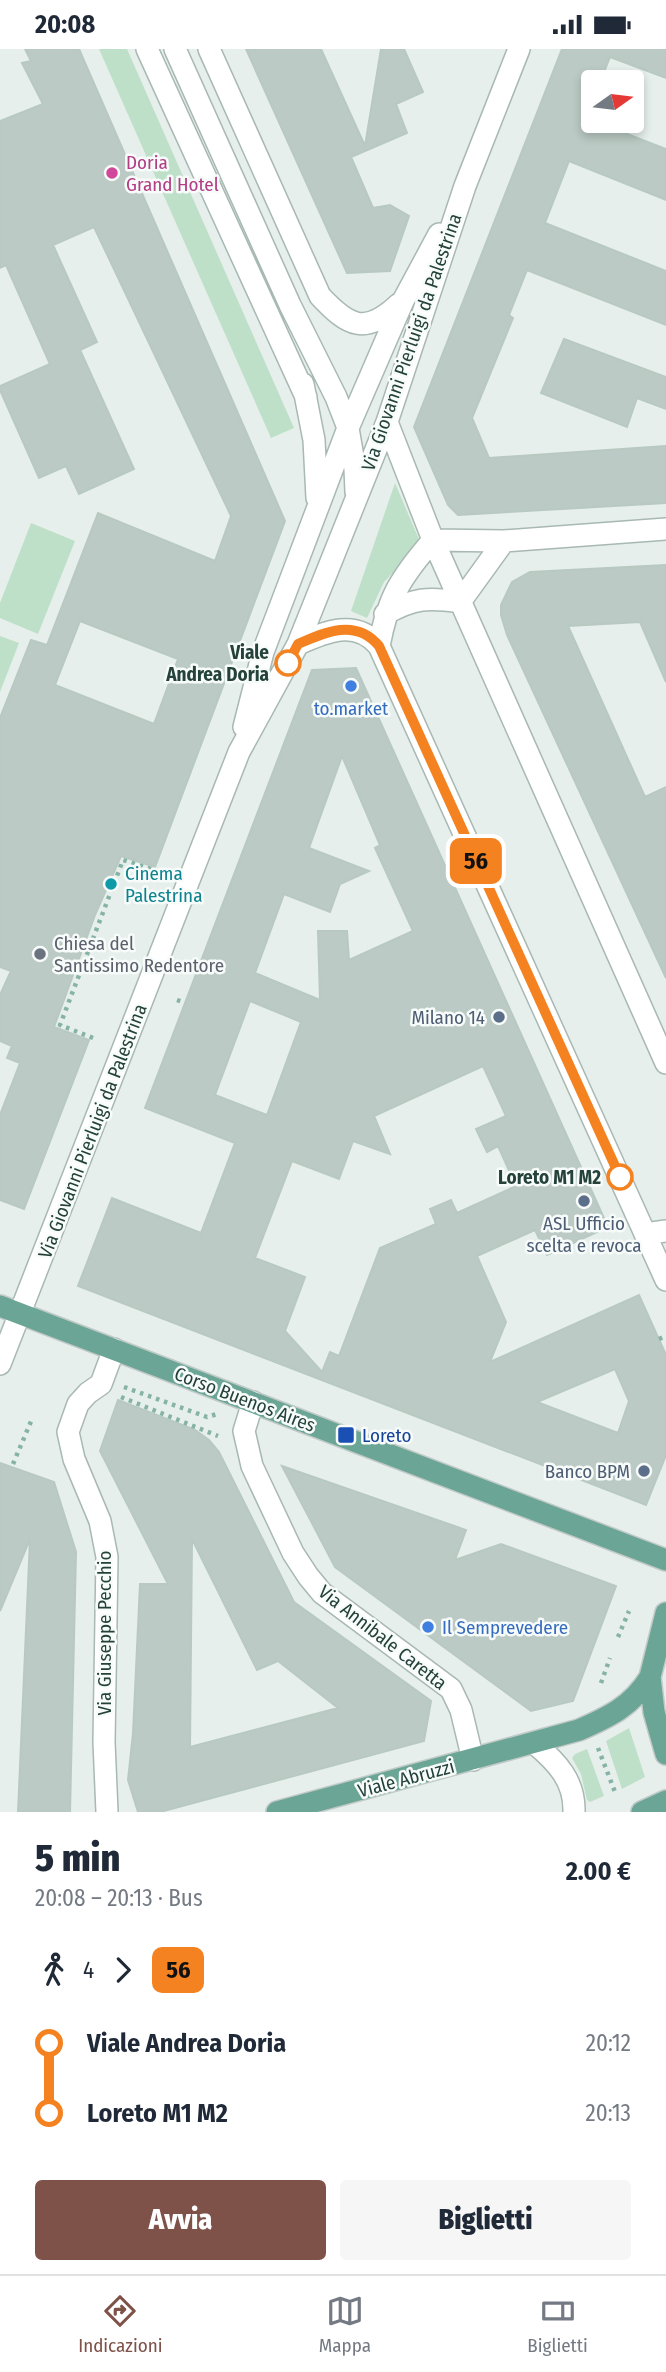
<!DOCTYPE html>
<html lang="it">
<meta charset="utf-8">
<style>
:root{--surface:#fff;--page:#f6f6f7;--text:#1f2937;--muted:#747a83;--line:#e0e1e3;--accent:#7f5249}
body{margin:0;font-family:"Fira Sans Condensed",sans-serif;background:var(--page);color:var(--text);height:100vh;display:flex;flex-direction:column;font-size:26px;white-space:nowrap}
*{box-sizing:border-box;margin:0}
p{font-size:23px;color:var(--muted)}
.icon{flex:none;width:38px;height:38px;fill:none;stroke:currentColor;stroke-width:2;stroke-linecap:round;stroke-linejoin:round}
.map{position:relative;height:1763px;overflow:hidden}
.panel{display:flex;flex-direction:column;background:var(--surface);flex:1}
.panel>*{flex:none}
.badge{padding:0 14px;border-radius:10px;font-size:24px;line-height:46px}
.needle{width:46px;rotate:76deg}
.controls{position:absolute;left:581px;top:21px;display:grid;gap:14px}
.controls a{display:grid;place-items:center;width:63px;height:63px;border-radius:7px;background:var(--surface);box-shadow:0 4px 10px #0003;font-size:35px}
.map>.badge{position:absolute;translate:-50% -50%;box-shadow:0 0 0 4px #fff}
.legs{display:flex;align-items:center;gap:10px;height:77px;padding:0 35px;font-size:23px}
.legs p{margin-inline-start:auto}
.head{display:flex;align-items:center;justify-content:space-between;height:119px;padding:0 35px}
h1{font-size:38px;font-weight:800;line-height:52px}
.cta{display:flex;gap:14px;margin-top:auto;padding:14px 35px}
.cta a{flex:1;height:80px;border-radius:7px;background:var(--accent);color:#fff;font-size:28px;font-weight:800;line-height:80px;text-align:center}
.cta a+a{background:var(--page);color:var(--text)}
ul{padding:0 35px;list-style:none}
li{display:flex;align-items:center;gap:24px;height:70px;font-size:26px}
li i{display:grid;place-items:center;width:10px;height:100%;margin:0 9px;background:currentColor}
li i::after{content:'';width:18px;height:18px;margin:-9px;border:5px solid;border-radius:50%;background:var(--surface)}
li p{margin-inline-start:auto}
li:first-child i{background:linear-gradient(#0000 50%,currentColor 0)}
li:last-child i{background:linear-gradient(currentColor 50%,#0000 0)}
.status{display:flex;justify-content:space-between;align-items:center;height:49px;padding:0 35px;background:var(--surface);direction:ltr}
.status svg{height:19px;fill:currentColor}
.dock{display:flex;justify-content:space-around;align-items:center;height:98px;border-top:2px solid var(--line);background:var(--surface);font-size:19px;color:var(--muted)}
.dock a{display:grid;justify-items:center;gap:4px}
.dock .active{color:var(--accent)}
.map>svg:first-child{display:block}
.green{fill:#bfe0c8}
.building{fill:#bbcac4;stroke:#b8c9c2;stroke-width:2;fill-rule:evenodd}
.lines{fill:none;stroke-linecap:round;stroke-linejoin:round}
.minor-casing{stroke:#a8b8b2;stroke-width:24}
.major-casing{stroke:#c2cac8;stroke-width:24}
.path{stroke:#86b3a5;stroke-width:4.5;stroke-dasharray:3.5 5;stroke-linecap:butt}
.minor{stroke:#fff;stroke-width:21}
.major{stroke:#6aa596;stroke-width:21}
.line-1-casing{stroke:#fff;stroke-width:16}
.line-1{stroke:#f58220;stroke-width:10}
.hotel-dot{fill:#d1479c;stroke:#f7fbf9;stroke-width:2.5}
.stop-1-dot{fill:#fff;stroke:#f58220;stroke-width:3.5}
.shop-dot{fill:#3f7fe0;stroke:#f7fbf9;stroke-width:2.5}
.culture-dot{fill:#0f9aa8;stroke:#f7fbf9;stroke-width:2.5}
.worship-dot{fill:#6b7280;stroke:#f7fbf9;stroke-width:2.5}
.service-dot{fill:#5c6f8a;stroke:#f7fbf9;stroke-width:2.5}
.transit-dot{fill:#1a4fb4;stroke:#f7fbf9;stroke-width:2.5}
.labels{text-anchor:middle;stroke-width:5;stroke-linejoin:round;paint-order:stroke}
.hotel-label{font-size:19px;fill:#b23c85;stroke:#f7fbf9;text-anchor:start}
.street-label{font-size:19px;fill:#24423a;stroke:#f7fbf9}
.stop-label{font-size:19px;font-weight:bold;fill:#24423a;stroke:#f7fbf9;text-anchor:end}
.shop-label{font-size:19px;fill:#366cbe;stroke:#f7fbf9}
.culture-label{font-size:19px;fill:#0d838f;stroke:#f7fbf9;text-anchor:start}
.worship-label{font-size:19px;fill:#5b616d;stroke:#f7fbf9;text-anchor:start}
.service-label{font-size:19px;fill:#4e5e75;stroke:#f7fbf9;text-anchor:end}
.transit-label{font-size:19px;fill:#164399;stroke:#f7fbf9;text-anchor:start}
</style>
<div class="status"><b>20:08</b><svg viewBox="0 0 49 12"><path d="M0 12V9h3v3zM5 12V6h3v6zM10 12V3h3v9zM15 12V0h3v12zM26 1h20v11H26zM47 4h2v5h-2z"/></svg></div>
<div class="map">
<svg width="666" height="1763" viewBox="0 0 666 1763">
<rect width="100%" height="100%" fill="#e6efeb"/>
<path class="green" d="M99,0H127L294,379L271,389Z
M395,434L421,495L384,533L367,569L351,562Z
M31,474L75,492L38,585L0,569V554Z
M0,587L19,594L0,643Z
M629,1679L645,1728L622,1740L606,1692Z
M587,1700L604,1747L590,1753L587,1751L581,1725L572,1709L575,1705Z"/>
<path class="building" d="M25,0H79L285,472L155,818L121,807L95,866L54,978L89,991L24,1160L0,1151V1066L20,1014L7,1009L12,997L0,992V946L11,922L0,918V669L31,591L47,596L98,464L215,512L231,467L94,178L53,196L97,293L80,301L134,420L79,445L66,417L39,429L0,341V337L50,315L6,216L0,219V72L43,55L22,14L31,12ZM80,572L178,610L154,675L55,636Z
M246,0H321L365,97L381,0H404L423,43L396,55L407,84L351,108L373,159L390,156L409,167L390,222L347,224Z
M562,0H666V29L610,8L600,33H593V51L586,69L666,100V151L569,112L545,174L666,222V276L527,221L509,266L513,269L472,369L489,409L666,397V454L458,466L448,456L414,378Z
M564,290L666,328V360L637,349L627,378L541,344Z
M666,516V633L640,573L568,577L645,748L666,738V929L507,586L501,566V556L512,533L530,523Z
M356,619L608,1178L547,1206L535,1181L477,1207L506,1273L490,1313L639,1246L666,1306V1406L646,1456L78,1237L112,1149L201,1184L235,1094L145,1059L312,621ZM342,707L380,796L375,799L413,882L349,911L347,882H318L320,951L255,924L284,845L330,863L340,835L369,822L309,799ZM250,952L301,973L267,1066L215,1046ZM483,1017L506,1067L476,1080L487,1103L498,1097L516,1137L457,1164L451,1151L430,1160L436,1175L380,1199L339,1307L330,1303L322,1323L285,1282L305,1228L255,1209L292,1112L339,1130L353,1092L390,1105L374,1067ZM615,1320L629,1352L618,1384L537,1353Z
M118,1351L195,1381L209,1391L219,1403L294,1553L431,1652L424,1692L160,1763H138L128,1731L133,1684L140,1535H168L100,1402ZM192,1490L257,1621L278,1612L338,1659L190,1698Z
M0,1414L54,1433L76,1503L70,1763H18L30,1490L0,1562Z
M282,1417L466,1481L455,1511L501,1495L616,1537L573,1652L531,1662L335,1518Z"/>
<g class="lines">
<defs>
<path id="minor" d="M147,0L306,348
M175,0L290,256L336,348L348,379L355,420L356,443
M209,0L320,247C348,277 365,287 399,255
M303,335L314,391L317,449
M387,373L433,491L666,1014
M433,491L504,492L666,480
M460,553L504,492
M385,565C414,549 428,548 460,553
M298,595C325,583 356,569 379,597L666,1231
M379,597C388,548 401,528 433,491
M244,678L263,603L348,379L403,252L439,185
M645,1185L666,1182
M0,1315L239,703L298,595L387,373L465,137L519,0
M253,1353L244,1382L252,1417L293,1504L308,1527L322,1544L451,1640L461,1661L473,1711
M534,1694C557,1713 575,1732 574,1763
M107,1763L104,1693L107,1508L100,1472L74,1410L68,1383L78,1355L88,1344L101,1335L114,1300"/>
<path id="major" d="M0,1257L666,1511
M666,1564L650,1628L654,1663L666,1705
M277,1763L579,1681C609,1668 632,1657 650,1628
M642,1763L666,1752"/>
</defs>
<use href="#minor" class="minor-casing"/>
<use href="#major" class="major-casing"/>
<path class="path" d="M177,951L185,954
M93,989L60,976L123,811L157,822
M659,1290L666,1287
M124,1338L207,1368L217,1365
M121,1348L218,1387
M13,1415L32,1370
M618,1588L629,1562
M601,1634L610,1609
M598,1699L615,1743"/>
<use href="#minor" class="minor"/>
<use href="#major" class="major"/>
</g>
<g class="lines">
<defs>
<path id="line-1" d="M288,614L298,595C325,583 356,569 379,597L620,1128"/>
</defs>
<use href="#line-1" class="line-1-casing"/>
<use href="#line-1" class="line-1"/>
</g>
<circle class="hotel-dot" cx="112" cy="124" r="7"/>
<g class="stop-1-dot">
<circle cx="288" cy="614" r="12"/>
<circle cx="620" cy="1128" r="12"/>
</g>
<g class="shop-dot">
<circle cx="351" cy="637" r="7"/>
<circle cx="428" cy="1578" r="7"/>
</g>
<circle class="culture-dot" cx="111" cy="835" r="7"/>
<circle class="worship-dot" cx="40" cy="905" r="7"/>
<g class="service-dot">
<circle cx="499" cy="968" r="7"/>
<circle cx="584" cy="1152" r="7"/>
<circle cx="644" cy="1422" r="7"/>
</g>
<rect class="transit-dot" x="337" y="1377" width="18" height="18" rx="3.5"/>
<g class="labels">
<g class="hotel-label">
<text x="126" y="120">Doria<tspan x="126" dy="22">Grand Hotel</tspan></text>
</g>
<g class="street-label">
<text transform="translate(411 293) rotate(-71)" y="7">Via Giovanni Pierluigi da Palestrina</text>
<text transform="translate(92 1082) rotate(-69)" y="7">Via Giovanni Pierluigi da Palestrina</text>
<text transform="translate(245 1350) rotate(21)" y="7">Corso Buenos Aires</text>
<text transform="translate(104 1584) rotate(-90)" y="7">Via Giuseppe Pecchio</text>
<text transform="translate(383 1588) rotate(38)" y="7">Via Annibale Caretta</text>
<text transform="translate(406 1729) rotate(-15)" y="7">Viale Abruzzi</text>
</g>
<g class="stop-label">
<text x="269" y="610">Viale<tspan x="269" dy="22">Andrea Doria</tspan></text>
<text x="601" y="1135">Loreto M1 M2</text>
</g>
<g class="shop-label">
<text x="351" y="666">to.market</text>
<text x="442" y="1585" text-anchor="start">Il Semprevedere</text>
</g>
<g class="culture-label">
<text x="125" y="831">Cinema<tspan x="125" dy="22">Palestrina</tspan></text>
</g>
<g class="worship-label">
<text x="54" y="901">Chiesa del<tspan x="54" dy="22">Santissimo Redentore</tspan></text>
</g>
<g class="service-label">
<text x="485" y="975">Milano 14</text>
<text x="584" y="1181" text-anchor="middle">ASL Ufficio<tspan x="584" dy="22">scelta e revoca</tspan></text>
<text x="630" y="1429">Banco BPM</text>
</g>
<g class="transit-label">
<text x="362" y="1393">Loreto</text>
</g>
</g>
</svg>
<div class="controls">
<a><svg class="needle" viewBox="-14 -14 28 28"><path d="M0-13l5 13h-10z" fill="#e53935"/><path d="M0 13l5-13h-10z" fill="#747a83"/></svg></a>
</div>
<b class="badge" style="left:476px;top:812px;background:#f58220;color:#111">56</b>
</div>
<section class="panel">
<div class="head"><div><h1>5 min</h1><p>20:08 – 20:13 · Bus</p></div><b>2.00 €</b></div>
<div class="legs"><svg class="icon" aria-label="walk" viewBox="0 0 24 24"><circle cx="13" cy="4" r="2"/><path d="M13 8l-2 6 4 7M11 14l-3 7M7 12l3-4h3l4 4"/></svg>4<svg class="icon" aria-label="forward" viewBox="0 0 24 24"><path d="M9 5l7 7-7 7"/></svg><b class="badge" style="background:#f58220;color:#111">56</b></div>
<ul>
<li><i style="color:#f58220"></i><b>Viale Andrea Doria</b><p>20:12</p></li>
<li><i style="color:#f58220"></i><b>Loreto M1 M2</b><p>20:13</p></li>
</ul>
<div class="cta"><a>Avvia</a><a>Biglietti</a></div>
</section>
<nav class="dock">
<a class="active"><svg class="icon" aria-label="directions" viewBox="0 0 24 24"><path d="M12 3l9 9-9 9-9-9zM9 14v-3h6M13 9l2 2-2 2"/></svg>Indicazioni</a>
<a><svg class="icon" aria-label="map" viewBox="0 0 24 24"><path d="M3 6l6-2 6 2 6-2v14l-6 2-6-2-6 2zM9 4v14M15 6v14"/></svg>Mappa</a>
<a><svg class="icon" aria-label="tickets" viewBox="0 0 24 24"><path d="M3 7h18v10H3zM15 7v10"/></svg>Biglietti</a>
</nav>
